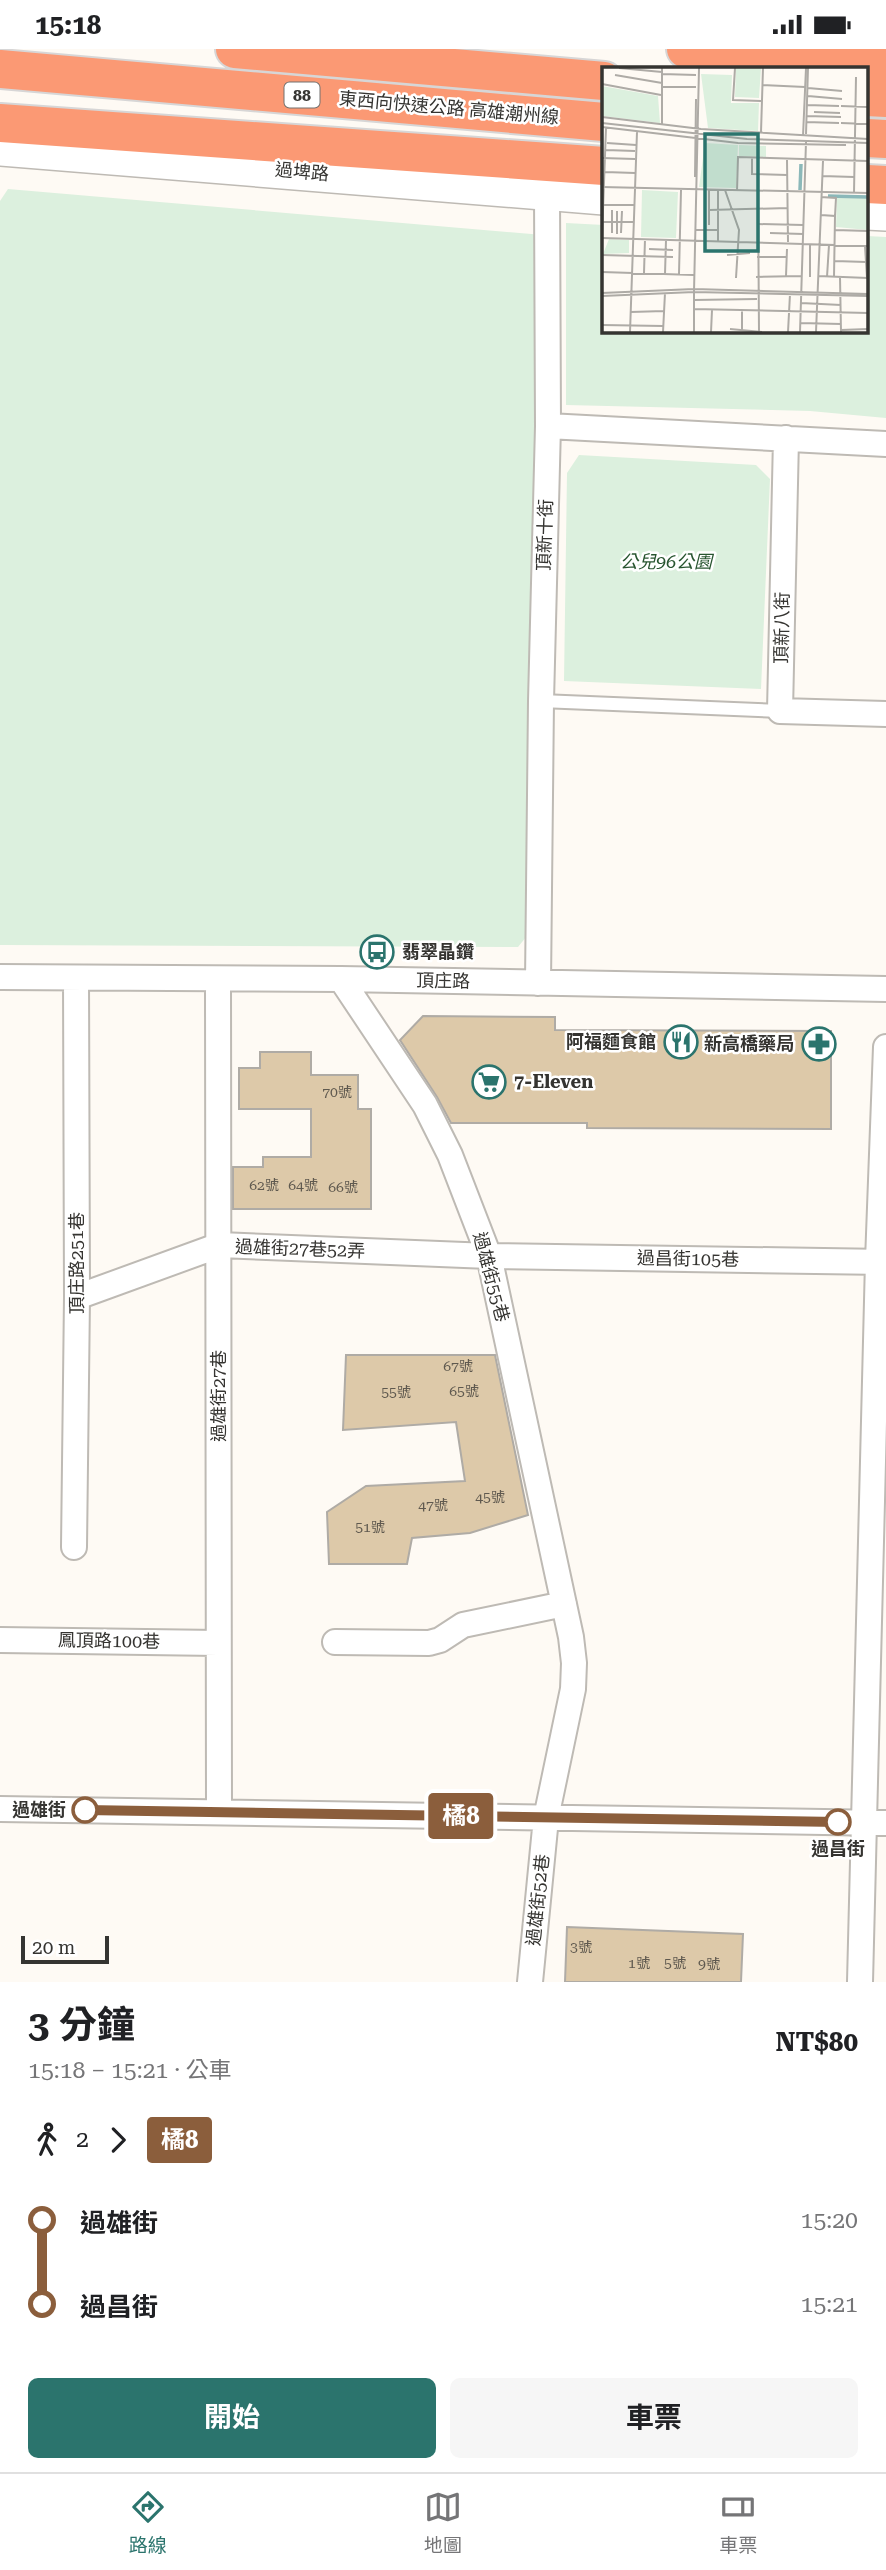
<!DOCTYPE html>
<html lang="zh-TW">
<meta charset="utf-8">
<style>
:root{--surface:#fff;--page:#f6f6f6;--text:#202124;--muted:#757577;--line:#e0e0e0;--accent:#2b746d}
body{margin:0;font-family:"Roboto Serif","Noto Sans TC",serif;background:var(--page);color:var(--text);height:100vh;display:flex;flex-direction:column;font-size:26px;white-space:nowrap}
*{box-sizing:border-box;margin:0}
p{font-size:23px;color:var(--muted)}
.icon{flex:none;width:38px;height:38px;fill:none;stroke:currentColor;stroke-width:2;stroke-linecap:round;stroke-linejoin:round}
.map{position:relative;height:1933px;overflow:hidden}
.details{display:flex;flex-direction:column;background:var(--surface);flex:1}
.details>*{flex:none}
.badge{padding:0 14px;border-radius:5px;font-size:24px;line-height:46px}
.scale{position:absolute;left:21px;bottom:18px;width:88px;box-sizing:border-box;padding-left:7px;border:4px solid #353431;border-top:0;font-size:19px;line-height:24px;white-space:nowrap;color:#353431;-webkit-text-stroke:5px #fff;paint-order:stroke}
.map>.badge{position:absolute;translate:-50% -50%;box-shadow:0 0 0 4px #fff}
.legs{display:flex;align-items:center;gap:10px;height:77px;padding:0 28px;font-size:23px}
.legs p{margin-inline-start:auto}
.overview{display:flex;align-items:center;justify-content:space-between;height:119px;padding:0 28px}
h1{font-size:38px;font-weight:700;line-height:52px}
.primary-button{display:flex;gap:14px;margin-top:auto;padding:14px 28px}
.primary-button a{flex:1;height:80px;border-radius:10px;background:var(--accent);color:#fff;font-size:28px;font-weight:700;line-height:80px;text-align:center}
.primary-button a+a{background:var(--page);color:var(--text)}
ul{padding:0 28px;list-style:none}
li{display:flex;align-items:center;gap:24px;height:84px;font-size:26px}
li i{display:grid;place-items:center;width:10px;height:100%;margin:0 9px;background:currentColor}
li i::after{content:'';width:18px;height:18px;margin:-9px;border:5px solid;border-radius:50%;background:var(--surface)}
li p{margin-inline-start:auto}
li:first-child i{background:linear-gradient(#0000 50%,currentColor 0)}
li:last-child i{background:linear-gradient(currentColor 50%,#0000 0)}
.status{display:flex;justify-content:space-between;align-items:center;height:49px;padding:0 35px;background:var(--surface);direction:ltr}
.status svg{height:19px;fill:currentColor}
.tab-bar{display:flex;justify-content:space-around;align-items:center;height:98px;border-top:2px solid var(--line);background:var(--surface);font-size:19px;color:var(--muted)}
.tab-bar a{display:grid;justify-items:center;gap:4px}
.tab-bar .on{color:var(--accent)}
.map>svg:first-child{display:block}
.green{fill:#dcf0de}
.building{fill:#ddc9a9;stroke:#afaba5;stroke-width:2}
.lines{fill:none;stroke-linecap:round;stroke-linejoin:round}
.lane-casing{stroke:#bebab4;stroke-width:16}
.street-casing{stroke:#bebab4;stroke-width:28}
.secondary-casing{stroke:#bebab4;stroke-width:38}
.highway-casing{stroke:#d7d6d6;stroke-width:42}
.lane{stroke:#fff;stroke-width:12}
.street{stroke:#fff;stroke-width:24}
.secondary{stroke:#fff;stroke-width:35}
.highway{stroke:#fb9974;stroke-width:38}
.line-1-casing{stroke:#fff;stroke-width:16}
.line-1{stroke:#8b5e3c;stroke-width:10}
.stop-1-dot{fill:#fff;stroke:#8b5e3c;stroke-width:3.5}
.labels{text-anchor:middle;stroke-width:5;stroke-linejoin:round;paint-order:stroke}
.number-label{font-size:14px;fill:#5f594f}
.shield{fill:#fff;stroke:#72716f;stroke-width:2}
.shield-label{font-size:16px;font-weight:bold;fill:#353431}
.street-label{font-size:18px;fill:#353431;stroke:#fff}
.park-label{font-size:18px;font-style:italic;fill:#285530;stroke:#fff}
.poi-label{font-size:18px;font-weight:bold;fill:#353431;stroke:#fff;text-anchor:start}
.stop-label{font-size:18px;font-weight:bold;fill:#353431;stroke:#fff;text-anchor:end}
.inset-river{fill:none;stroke:#8bb8b9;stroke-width:3.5}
.inset-road{fill:none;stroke:#aeaba6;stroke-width:2}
.view{fill:#2b746d;fill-opacity:0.15;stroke:#2b746d;stroke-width:3.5}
.inset-edge{fill:none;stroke:#353431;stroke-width:3.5}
</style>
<div class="status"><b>15:18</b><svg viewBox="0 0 49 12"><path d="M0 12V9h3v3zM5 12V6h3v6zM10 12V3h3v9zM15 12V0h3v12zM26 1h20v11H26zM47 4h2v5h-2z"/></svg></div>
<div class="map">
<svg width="886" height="1933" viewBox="0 0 886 1933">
<rect width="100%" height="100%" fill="#fefaf4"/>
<path class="green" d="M8,140L543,186L535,877L518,898L0,896V152Z
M566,174L604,176V282H867V187L886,188V369L810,362L566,356Z
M579,406L756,416L770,430L761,640L564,632L567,424Z"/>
<path class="building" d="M423,967L555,968V981L831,982V1080L587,1079V1074H451L437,1048L400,991Z
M260,1003H311V1026H358V1060H371V1160H233V1118H263V1108H311V1060H239V1019H260Z
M346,1306H495L528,1466L470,1484L412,1489L407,1515H329L327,1463L366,1437L465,1432L456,1373L343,1381Z
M567,1878L743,1885L741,1933H565Z"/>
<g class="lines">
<defs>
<path id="lane" d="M541,652L780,662"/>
<path id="street" d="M547,144L548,377
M786,389L780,662L886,665
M0,928L341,930L886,940
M218,930L219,1763
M341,930L425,1056L450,1106L489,1207L571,1588L574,1614L573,1640L546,1769L530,1933
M538,934L541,652L548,377L886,395
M77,1248L220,1196L489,1207L886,1213
M74,1498L77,1248L76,929
M0,1591L218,1594
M335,1593L429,1594L440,1591L463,1576L564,1555
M0,1760L886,1774
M860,1933L878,1212L886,998"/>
<path id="secondary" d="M0,99L604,148
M867,163L886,164"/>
<path id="highway" d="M235,0L604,32
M686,0L886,12
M0,20L604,73
M867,48L886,49
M0,74L604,117
M867,89L886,90
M867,135L886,136"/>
</defs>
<use href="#lane" class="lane-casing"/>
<use href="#street" class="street-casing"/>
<use href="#secondary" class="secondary-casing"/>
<use href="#highway" class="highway-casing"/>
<use href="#lane" class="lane"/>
<use href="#street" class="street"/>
<use href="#secondary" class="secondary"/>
<use href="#highway" class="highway"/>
</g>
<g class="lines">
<defs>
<path id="line-1" d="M85,1761L838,1773"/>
</defs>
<use href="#line-1" class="line-1-casing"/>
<use href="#line-1" class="line-1"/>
</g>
<defs>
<symbol id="bus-ring" viewBox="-11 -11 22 22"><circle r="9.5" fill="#fff" stroke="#2b746d" stroke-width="1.5"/><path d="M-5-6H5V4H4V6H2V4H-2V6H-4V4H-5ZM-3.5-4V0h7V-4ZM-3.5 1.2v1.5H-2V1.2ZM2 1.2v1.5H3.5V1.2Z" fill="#2b746d"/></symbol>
<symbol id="restaurant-ring" viewBox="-11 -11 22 22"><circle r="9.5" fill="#fff" stroke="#2b746d" stroke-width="1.5"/><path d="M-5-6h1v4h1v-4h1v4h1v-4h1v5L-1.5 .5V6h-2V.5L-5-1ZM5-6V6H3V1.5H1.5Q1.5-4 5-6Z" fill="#2b746d"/></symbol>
<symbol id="pharmacy-ring" viewBox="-11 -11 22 22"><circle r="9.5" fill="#fff" stroke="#2b746d" stroke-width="1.5"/><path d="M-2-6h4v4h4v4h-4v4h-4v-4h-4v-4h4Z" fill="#2b746d"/></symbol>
<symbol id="supermarket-ring" viewBox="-11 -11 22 22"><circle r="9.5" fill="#fff" stroke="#2b746d" stroke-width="1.5"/><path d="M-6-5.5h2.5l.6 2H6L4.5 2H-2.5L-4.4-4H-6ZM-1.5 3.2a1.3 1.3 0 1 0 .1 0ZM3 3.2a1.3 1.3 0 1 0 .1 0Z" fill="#2b746d"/></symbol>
</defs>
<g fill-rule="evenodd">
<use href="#bus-ring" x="358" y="884" width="38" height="38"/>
<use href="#restaurant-ring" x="662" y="974" width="38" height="38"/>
<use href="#pharmacy-ring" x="800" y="976" width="38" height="38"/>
<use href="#supermarket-ring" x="470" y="1014" width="38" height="38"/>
</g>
<g class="stop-1-dot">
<circle cx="85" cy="1761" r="12"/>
<circle cx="838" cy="1773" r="12"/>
</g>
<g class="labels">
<g class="number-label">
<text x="337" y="1048">70號</text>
<text x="264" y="1141">62號</text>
<text x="303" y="1141">64號</text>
<text x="343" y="1143">66號</text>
<text x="458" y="1322">67號</text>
<text x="464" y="1347">65號</text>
<text x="396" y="1348">55號</text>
<text x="490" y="1453">45號</text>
<text x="433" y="1461">47號</text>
<text x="370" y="1483">51號</text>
<text x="581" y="1903">3號</text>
<text x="639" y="1919">1號</text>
<text x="675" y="1919">5號</text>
<text x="709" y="1920">9號</text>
</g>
<rect class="shield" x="284.5" y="33.5" width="35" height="25" rx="5"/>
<g class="shield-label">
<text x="302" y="52">88</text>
</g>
<g class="street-label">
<text transform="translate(449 59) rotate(5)" y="6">東西向快速公路 高雄潮州線</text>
<text transform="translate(302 123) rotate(5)" y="6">過埤路</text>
<text transform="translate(545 486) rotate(-88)" y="6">頂新十街</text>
<text transform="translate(782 579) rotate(-89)" y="6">頂新八街</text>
<text transform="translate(443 932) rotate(1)" y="6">頂庄路</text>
<text transform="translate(300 1200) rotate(2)" y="6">過雄街27巷52弄</text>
<text transform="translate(688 1210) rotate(1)" y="6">過昌街105巷</text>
<text transform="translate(77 1214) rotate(-90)" y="6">頂庄路251巷</text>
<text transform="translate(491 1228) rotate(75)" y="6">過雄街55巷</text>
<text transform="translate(219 1347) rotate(-90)" y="6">過雄街27巷</text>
<text transform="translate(109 1592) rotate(1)" y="6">鳳頂路100巷</text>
<text transform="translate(538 1851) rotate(-84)" y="6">過雄街52巷</text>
</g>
<g class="park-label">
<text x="666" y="519">公兒96公園</text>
</g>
<g class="poi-label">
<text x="402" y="909">翡翠晶鑽</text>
<text x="656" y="999" text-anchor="end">阿福麵食館</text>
<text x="794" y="1001" text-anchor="end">新高橋藥局</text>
<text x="514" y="1039">7-Eleven</text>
</g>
<g class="stop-label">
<text x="66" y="1767">過雄街</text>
<text x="838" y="1806" text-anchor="middle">過昌街</text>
</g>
</g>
<g transform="translate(602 18)">
<rect width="266" height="266" fill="#fefaf4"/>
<path d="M134,1H159L157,31L133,30ZM99,7L130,8L129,36H157L156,64L106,61ZM0,19L56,29L58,56L0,49ZM103,76L136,78L134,121L97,120ZM137,78L164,79V90L137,89ZM40,123L76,125L74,171L39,170ZM235,130L266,131V163L234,160ZM7,172L27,173V186L1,187Z" fill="#dcf0de"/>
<path class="inset-river" d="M198,123L199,97M226,129L266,130"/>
<path class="inset-road" d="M17,1L60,5M60,1V58M133,1L131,33L159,34M60,7L94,8M13,8L60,16M0,17L59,28M160,18L203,20M59,20H94M206,21L240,24M206,29L240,32M205,38L237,39M239,39L266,40M212,45L238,46M205,49L239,50M0,50L99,62L266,72M204,55L237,56M0,56L145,72L266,76M239,56L266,57M0,60L136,76L244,78M159,65L161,1M204,67L206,1M201,69L204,1M5,76L34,78M4,83L33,84M0,91L33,92M150,91V107L185,108M185,93L186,175M3,105L33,106M220,109L252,110M93,110L94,32M0,120L266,126M116,123V174M123,123L137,163L134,211M135,124L136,90L266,94M156,124L157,265M252,126L254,10M219,130L234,131L233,149M2,138H32M107,143L186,141M15,144V167M219,148L233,149L232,210M1,155H32M155,157L201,158M107,158V123M93,163H116M233,163L266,164M10,166V143M19,166L20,144M168,166L201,167M0,170L4,61M0,171L266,179M263,179L265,211M47,182L71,183M0,188L71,190M125,188L148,186M155,190H185M233,194L264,195M0,205L92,208M42,206L43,172M63,207L64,173M77,207L79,123M184,209L185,182M216,209L266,211M154,210L199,209M208,210V177M225,210L227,178M238,210L239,265M92,225L97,1M0,226L92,222L266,227M0,229L92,225L266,229M92,233L155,232M199,236L239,238M92,242L266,246M29,245L62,244M198,256L239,257M0,258L61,259M128,262L160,265M239,263L266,262M28,265L35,65M61,265L63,226M92,265V225M109,265L110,243M140,265V243M186,265L188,227M198,265L204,75M214,265L221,94"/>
<path class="view" d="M103,67H156V184H103Z"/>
<rect width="266" height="266" class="inset-edge"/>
</g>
</svg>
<div class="scale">20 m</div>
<b class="badge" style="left:461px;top:1767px;background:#8b5e3c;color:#fff">橘8</b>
</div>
<section class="details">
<div class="overview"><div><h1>3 分鐘</h1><p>15:18 – 15:21 · 公車</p></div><b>NT$80</b></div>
<div class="legs"><svg class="icon" aria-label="walk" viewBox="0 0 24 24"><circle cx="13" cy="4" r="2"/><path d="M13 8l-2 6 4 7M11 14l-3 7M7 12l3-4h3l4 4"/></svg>2<svg class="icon" aria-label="forward" viewBox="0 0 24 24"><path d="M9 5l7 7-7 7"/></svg><b class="badge" style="background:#8b5e3c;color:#fff">橘8</b></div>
<ul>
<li><i style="color:#8b5e3c"></i><b>過雄街</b><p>15:20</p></li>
<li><i style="color:#8b5e3c"></i><b>過昌街</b><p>15:21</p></li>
</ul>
<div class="primary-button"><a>開始</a><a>車票</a></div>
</section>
<nav class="tab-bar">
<a class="on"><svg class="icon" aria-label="directions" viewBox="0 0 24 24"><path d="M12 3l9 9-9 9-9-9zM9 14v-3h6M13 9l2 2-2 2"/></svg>路線</a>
<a><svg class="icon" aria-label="map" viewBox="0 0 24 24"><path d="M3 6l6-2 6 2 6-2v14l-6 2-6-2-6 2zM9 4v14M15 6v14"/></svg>地圖</a>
<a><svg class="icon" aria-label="tickets" viewBox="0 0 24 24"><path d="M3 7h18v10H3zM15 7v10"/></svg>車票</a>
</nav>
